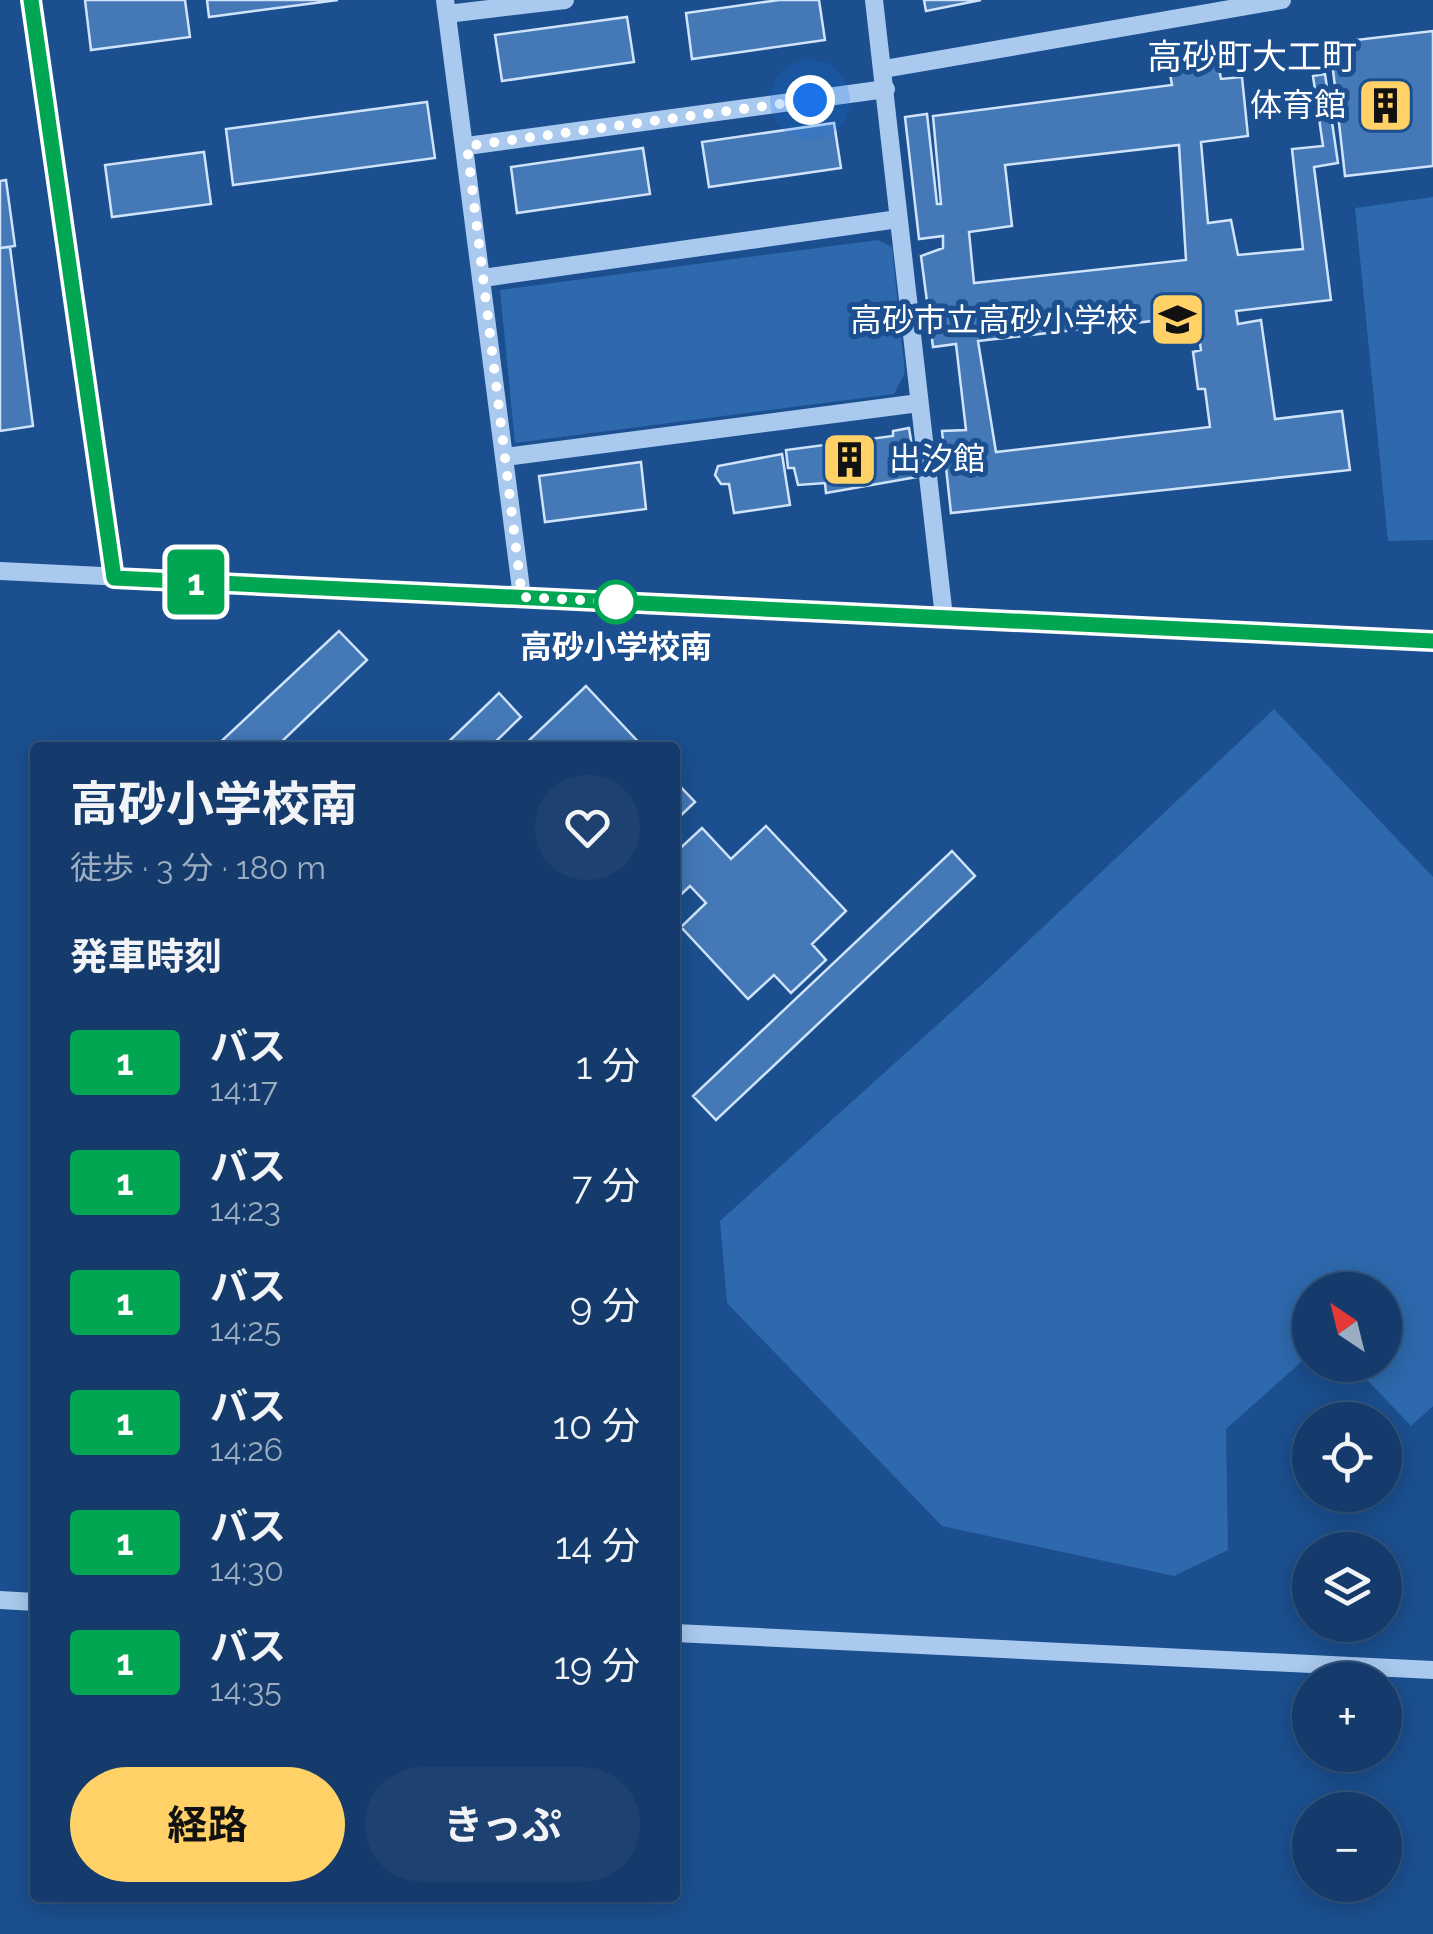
<!DOCTYPE html>
<html lang="ja">
<meta charset="utf-8">
<style>
:root{--surface:#143b6b;--page:#1d4271;--text:#f1f3f6;--muted:#9dadc1;--line:#33557e;--accent:#ffd166}
body{margin:0;font-family:Raleway,"Noto Sans JP",sans-serif;background:var(--page);color:var(--text);height:100vh;display:flex;flex-direction:column;font-size:38px;white-space:nowrap}
*{box-sizing:border-box;margin:0}
p{font-size:32px;color:var(--muted)}
.icon{flex:none;width:55px;height:55px;fill:none;stroke:currentColor;stroke-width:2;stroke-linecap:round;stroke-linejoin:round}
.map{position:relative;flex:1;overflow:hidden}
.panel{position:absolute;left:30px;top:742px;width:650px;height:1160px;display:flex;flex-direction:column;background:var(--surface);border-radius:10px;box-shadow:0 5px 25px #0003,0 0 0 2px var(--line)}
.panel>*{flex:none}
.badge{padding:0 20px;border-radius:8px;font-size:35px;line-height:65px}
.needle{width:65px;rotate:325deg}
.controls{position:absolute;left:1292px;top:1272px;display:grid;gap:20px}
.controls a{display:grid;place-items:center;width:110px;height:110px;border-radius:50%;background:var(--surface);box-shadow:0 5px 25px #0003,0 0 0 2px var(--line);font-size:50px}
.you{position:absolute;width:50px;height:50px;margin:-25px;border:8px solid #fff;border-radius:50%;background:#1a73e8;box-shadow:0 0 0 15px #1a73e833}
.map>.badge{position:absolute;translate:-50% -50%;box-shadow:0 0 0 5px #fff}
h2{padding:0 40px;font-size:38px;line-height:90px}
.round{display:grid;place-items:center;flex:none;width:105px;height:105px;border-radius:52px;background:var(--page)}
.overview{display:flex;align-items:center;justify-content:space-between;height:170px;padding:0 40px}
h1{font-size:48px;font-weight:700;line-height:75px}
.action{display:flex;gap:20px;margin-top:auto;padding:20px 40px}
.action a{flex:1;height:115px;border-radius:60px;background:var(--accent);color:#111;font-size:40px;font-weight:700;line-height:115px;text-align:center}
.action a+a{background:var(--page);color:var(--text)}
ul{padding:0;list-style:none}
li{display:flex;align-items:center;gap:30px;height:120px;padding:0 40px}
li div{flex:1}
li b{display:block;font-size:38px}
li em{font-style:normal}
li .badge{min-width:110px;font-weight:700;text-align:center}
.map>svg:first-child{display:block}
.green{fill:#2e69ad}
.building{fill:#4478b7;stroke:#cfe3fa;stroke-width:2.5;fill-rule:evenodd}
.lines{fill:none;stroke-linecap:round;stroke-linejoin:round}
.minor{stroke:#a9c9ee;stroke-width:18}
.line-casing{stroke:#fff;stroke-width:22}
.line{stroke:#00a651;stroke-width:15}
.walk{stroke:#fff;stroke-width:10;stroke-dasharray:0 18}
.stop-dot{fill:#fff;stroke:#00a651;stroke-width:5}
.labels{text-anchor:middle;stroke-width:10;stroke-linejoin:round;paint-order:stroke}
.poi-label{font-size:32px;fill:#fff;stroke:#1b4f8f;text-anchor:end}
.stop-label{font-size:32px;font-weight:bold;fill:#fff;stroke:#1b4f8f}
.neighbourhood-label{font-size:35px;fill:#fff;stroke:#1b4f8f}
</style>
<div class="map">
<svg width="1433" height="1934" viewBox="0 0 1433 1934">
<rect width="100%" height="100%" fill="#1b4f8f"/>
<path class="green" d="M1433,197V540L1388,541L1355,208Z
M878,240L892,247L905,373L894,394L515,443L500,290Z
M1274,709L1433,877V1406L1411,1426L1353,1365H1385V1290H1310V1354L1226,1429L1228,1550L1174,1576L942,1526L727,1303L720,1221L988,979Z"/>
<path class="building" d="M85,0H185L190,37L91,50Z
M207,0H338L209,17Z
M779,0H819L825,40L692,59L686,13Z
M924,0H981L926,11Z
M627,17L634,62L502,81L495,35Z
M1433,31V166L1345,176L1330,43Z
M1216,51L1221,79L1242,77L1248,136L1201,142L1208,223L1231,220L1238,255L1303,249L1292,149L1323,146L1313,76L1325,74L1338,163L1314,167L1331,300L1236,311L1238,324L1261,320L1275,419L1342,411L1350,470L951,513L942,431L966,430L956,344L933,347L921,256L943,248V236L919,239L905,117L927,114L937,204H941L933,116L1172,85L1167,56ZM1179,145L1186,260L974,283L969,232L1012,226L1005,165ZM1196,316L1201,350L1193,352L1198,389H1205L1210,427L996,452L978,341Z
M427,102L435,158L233,185L226,129Z
M834,123L841,168L709,187L702,142Z
M643,148L650,194L517,213L511,167Z
M204,152L211,204L112,217L105,165Z
M6,180L15,246L0,248V181Z
M10,247L33,426L0,431V248Z
M909,428L917,477L826,493L825,483L798,485L794,468H788L786,450L893,436V431Z
M782,454L790,505L734,513L729,484H721L715,475L718,466Z
M641,462L646,509L545,522L539,476Z
M339,631L367,660L275,748H214Z
M586,686L644,748H521Z
M499,693L521,717L489,748H442Z
M675,781L695,802L675,821Z
M766,826L846,911L812,944L826,960L791,993L774,975L748,999L681,927L706,903L690,886L675,900V853L702,828L731,859Z
M952,851L975,876L716,1120L693,1096Z"/>
<g class="lines">
<path class="minor" d="M31,0L114,578
M445,0L522,597
M874,0L944,617
M447,14L565,0
M884,69L1282,0
M467,146L886,89
M483,278L898,219
M505,457L919,403
M0,571L1433,641
M0,1600L35,1602
M675,1633L1433,1670"/>
</g>
<g class="lines">
<defs>
<path id="line" d="M31,0L114,578L1433,641"/>
</defs>
<use href="#line" class="line-casing"/>
<use href="#line" class="line"/>
<path class="walk" d="M616,602L522,597L467,146L810,100"/>
</g>
<defs>
<symbol id="building-square" viewBox="-11 -11 22 22"><rect x="-9" y="-9" width="18" height="18" rx="4" fill="#ffd166" stroke="#1b4f8f"/><path d="M-4-6H4V6H1V3H-1V6H-4ZM-2.5-4.3h1.7v1.8h-1.7ZM.8-4.3h1.7v1.8H.8ZM-2.5-1h1.7V.8h-1.7ZM.8-1h1.7V.8H.8Z" fill="#111"/></symbol>
<symbol id="school-square" viewBox="-11 -11 22 22"><rect x="-9" y="-9" width="18" height="18" rx="4" fill="#ffd166" stroke="#1b4f8f"/><path d="M0-5L7-2L0 1L-7-2ZM-4 1L0 2.5L4 1V4Q0 6-4 4Z" fill="#111"/></symbol>
</defs>
<g fill-rule="evenodd">
<use href="#building-square" x="1354" y="74" width="63" height="63"/>
<use href="#school-square" x="1146" y="288" width="63" height="63"/>
<use href="#building-square" x="818" y="428" width="63" height="63"/>
</g>
<circle class="stop-dot" cx="616" cy="602" r="20"/>
<g class="labels">
<g class="poi-label">
<text x="1346" y="116">体育館</text>
<text x="1138" y="331">高砂市立高砂小学校</text>
<text x="889" y="470" text-anchor="start">出汐館</text>
</g>
<g class="stop-label">
<text x="616" y="658">高砂小学校南</text>
</g>
<g class="neighbourhood-label">
<text x="1252" y="69">高砂町大工町</text>
</g>
</g>
</svg>
<div class="controls">
<a><svg class="needle" viewBox="-14 -14 28 28"><path d="M0-13l5 13h-10z" fill="#e53935"/><path d="M0 13l5-13h-10z" fill="#9dadc1"/></svg></a>
<a><svg class="icon" aria-label="locate" viewBox="0 0 24 24"><circle cx="12" cy="12" r="6"/><path d="M12 2v4M12 18v4M2 12h4M18 12h4"/></svg></a>
<a><svg class="icon" aria-label="layers" viewBox="0 0 24 24"><path d="M12 4l9 5-9 5-9-5zM3 14l9 5 9-5"/></svg></a>
<a>+</a>
<a>−</a>
</div>
<div class="you" style="left:810px;top:100px"></div>
<b class="badge" style="left:196px;top:582px;background:#00a651;color:#fff">1</b>
<section class="panel">
<div class="overview"><div><h1>高砂小学校南</h1><p>徒歩 · 3 分 · 180 m</p></div><a class="round"><svg class="icon" aria-label="heart" viewBox="0 0 24 24"><path d="M12 20l-8-8c-3-5 5-10 8-4 3-6 11-1 8 4z"/></svg></a></div>
<h2>発車時刻</h2>
<ul>
<li><span class="badge" style="background:#00a651;color:#fff">1</span><div><b>バス</b><p>14:17</p></div><em>1 分</em></li>
<li><span class="badge" style="background:#00a651;color:#fff">1</span><div><b>バス</b><p>14:23</p></div><em>7 分</em></li>
<li><span class="badge" style="background:#00a651;color:#fff">1</span><div><b>バス</b><p>14:25</p></div><em>9 分</em></li>
<li><span class="badge" style="background:#00a651;color:#fff">1</span><div><b>バス</b><p>14:26</p></div><em>10 分</em></li>
<li><span class="badge" style="background:#00a651;color:#fff">1</span><div><b>バス</b><p>14:30</p></div><em>14 分</em></li>
<li><span class="badge" style="background:#00a651;color:#fff">1</span><div><b>バス</b><p>14:35</p></div><em>19 分</em></li>
</ul>
<div class="action"><a>経路</a><a>きっぷ</a></div>
</section>
</div>
